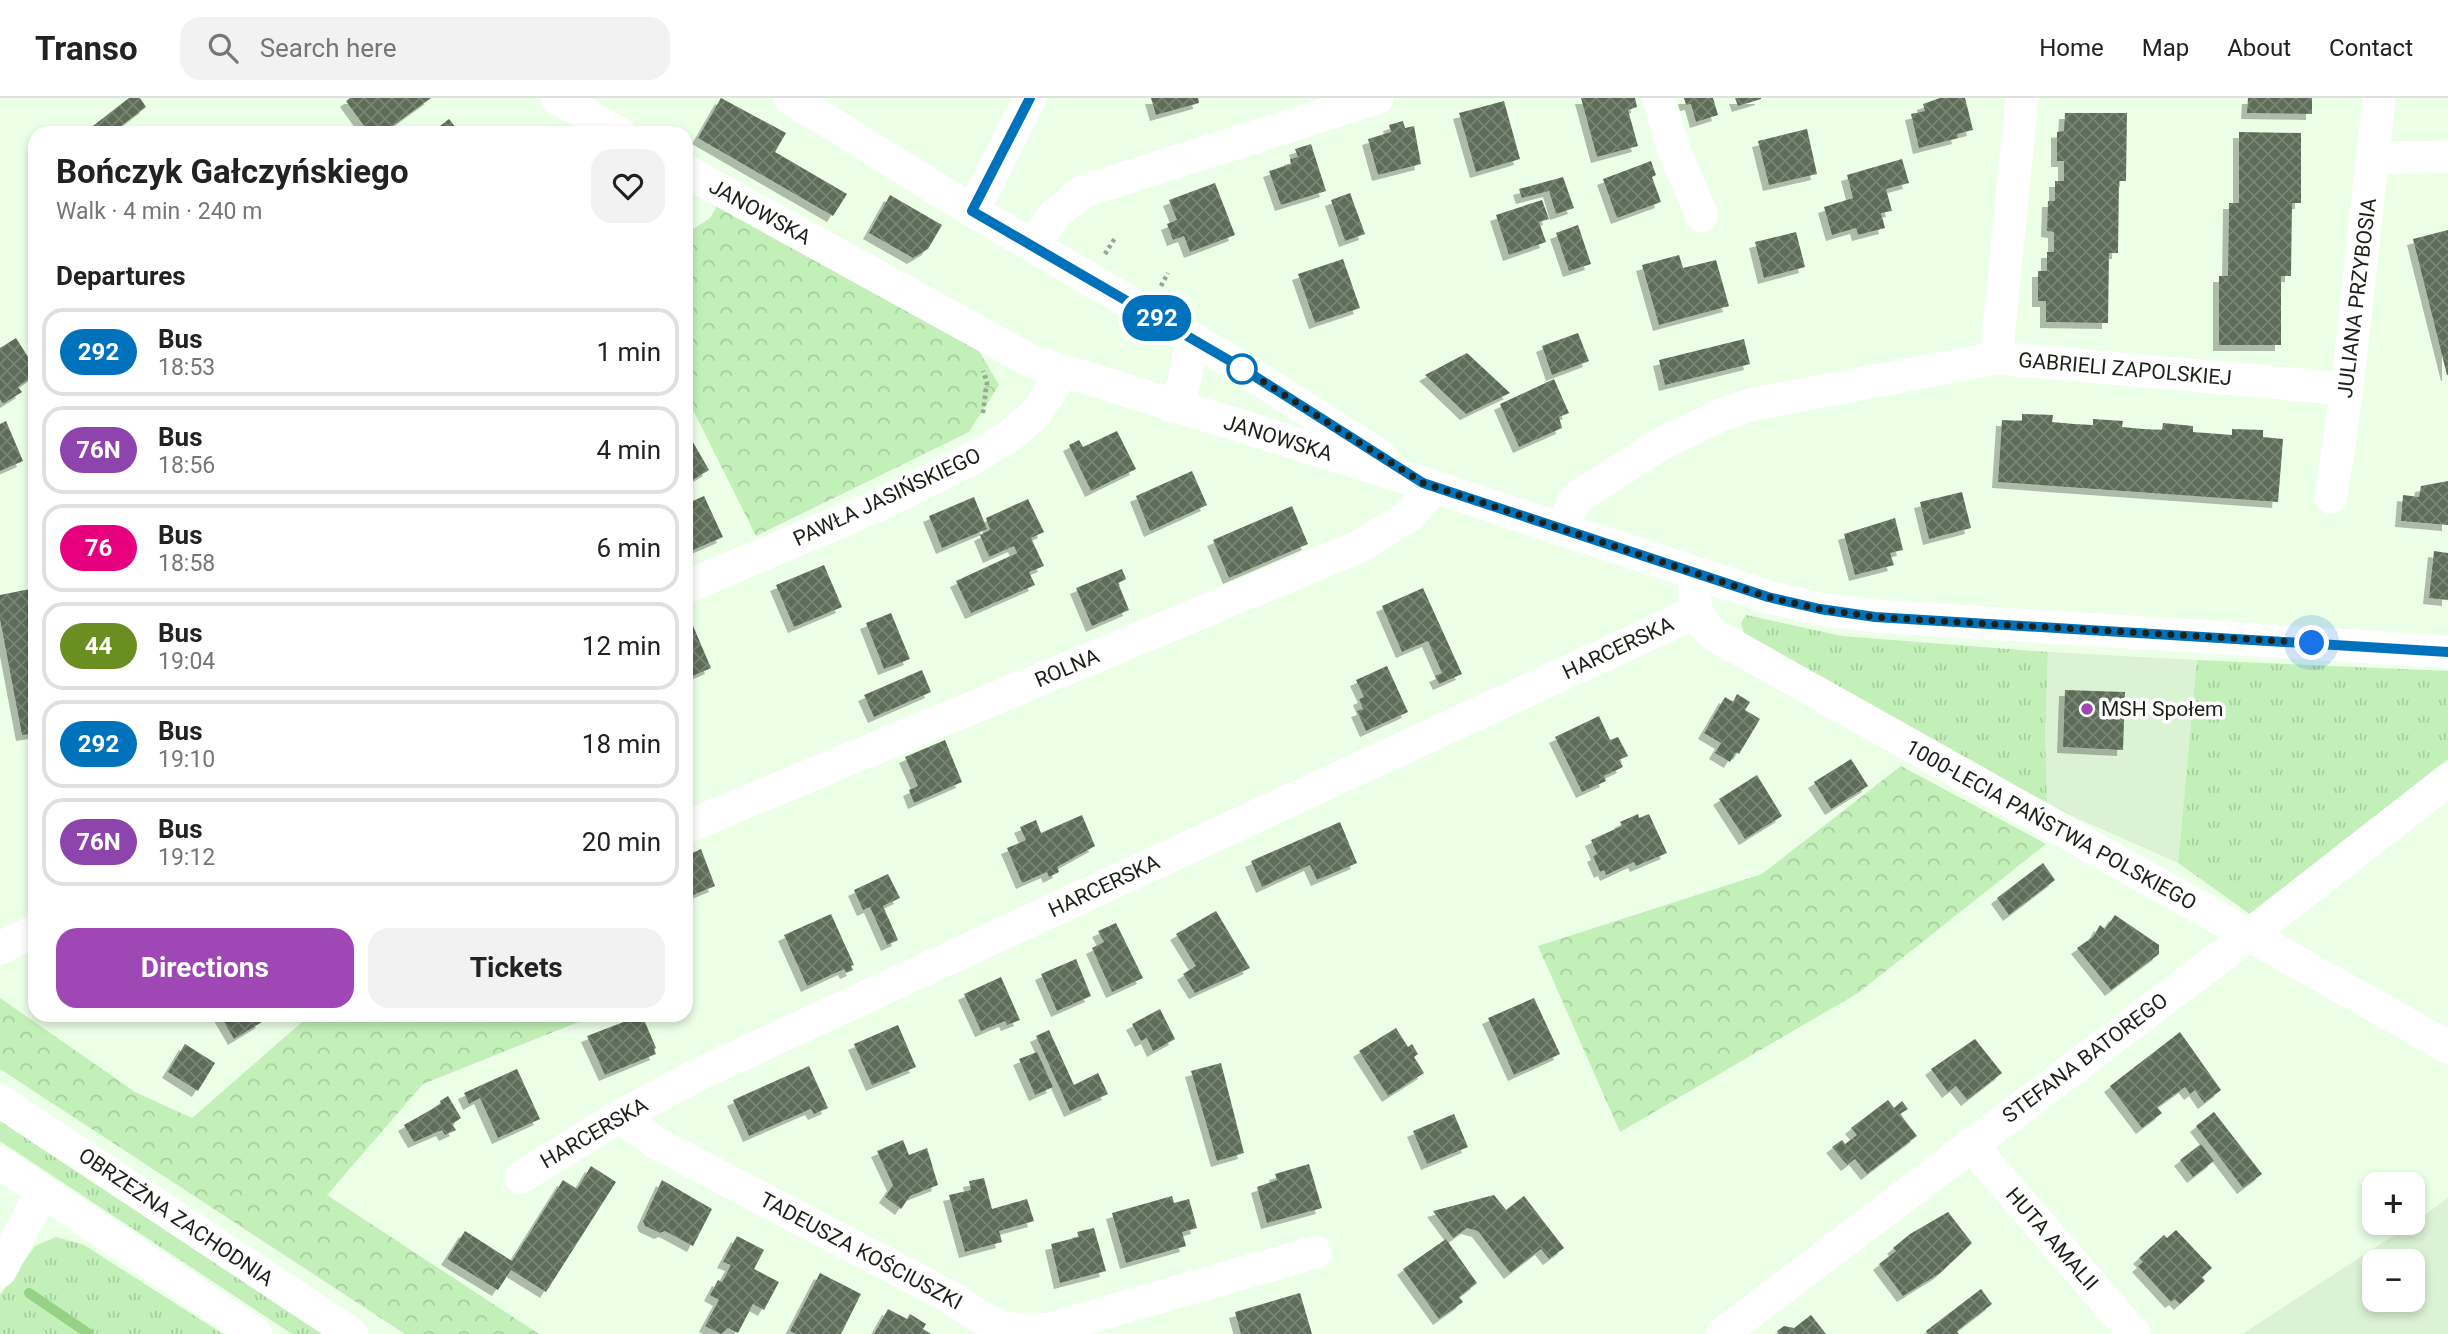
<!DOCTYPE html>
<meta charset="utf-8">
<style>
:root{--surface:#fff;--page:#f2f2f2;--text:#222;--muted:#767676;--line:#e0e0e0;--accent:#9f47b4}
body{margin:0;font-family:Roboto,sans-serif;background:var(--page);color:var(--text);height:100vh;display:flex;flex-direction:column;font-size:26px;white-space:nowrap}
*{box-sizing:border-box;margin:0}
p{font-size:23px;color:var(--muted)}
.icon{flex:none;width:38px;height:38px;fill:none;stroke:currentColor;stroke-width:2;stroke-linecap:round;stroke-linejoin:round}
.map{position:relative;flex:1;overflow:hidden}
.side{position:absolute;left:28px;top:28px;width:665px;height:896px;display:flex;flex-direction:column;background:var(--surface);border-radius:21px;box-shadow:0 4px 10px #0003}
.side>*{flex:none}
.badge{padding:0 14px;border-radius:23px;font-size:24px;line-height:46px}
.buttons{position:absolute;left:2362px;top:1074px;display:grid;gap:14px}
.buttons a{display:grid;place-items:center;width:63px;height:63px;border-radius:14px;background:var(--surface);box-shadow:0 4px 10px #0003;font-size:35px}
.you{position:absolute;width:35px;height:35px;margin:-18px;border:5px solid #fff;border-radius:50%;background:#1a73e8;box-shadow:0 0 0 10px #1a73e833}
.map>.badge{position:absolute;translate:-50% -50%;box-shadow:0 0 0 4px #fff}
h2{padding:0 28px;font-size:26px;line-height:63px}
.round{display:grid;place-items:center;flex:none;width:74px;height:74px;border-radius:21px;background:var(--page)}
.head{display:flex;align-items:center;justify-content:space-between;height:119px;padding:0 28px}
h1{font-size:33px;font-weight:700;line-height:52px}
.cta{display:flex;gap:14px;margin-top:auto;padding:14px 28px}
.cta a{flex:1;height:80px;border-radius:21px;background:var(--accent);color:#fff;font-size:28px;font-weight:700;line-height:80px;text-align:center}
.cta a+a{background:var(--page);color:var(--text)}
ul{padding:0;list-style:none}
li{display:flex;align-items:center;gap:21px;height:88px;margin:0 14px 10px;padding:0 14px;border:4px solid var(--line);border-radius:21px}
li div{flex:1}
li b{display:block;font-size:26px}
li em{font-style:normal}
li .badge{min-width:77px;font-weight:700;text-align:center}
header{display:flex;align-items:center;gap:42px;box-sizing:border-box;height:98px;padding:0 35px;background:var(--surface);border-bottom:2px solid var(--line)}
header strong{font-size:33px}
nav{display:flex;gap:38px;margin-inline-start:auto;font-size:24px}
.search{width:490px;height:63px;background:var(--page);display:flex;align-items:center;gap:18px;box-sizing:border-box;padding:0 24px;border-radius:21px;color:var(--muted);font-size:26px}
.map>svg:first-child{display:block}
.built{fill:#dbf2d5;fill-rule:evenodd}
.grass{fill:url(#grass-tufts)}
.forest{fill:url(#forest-crowns)}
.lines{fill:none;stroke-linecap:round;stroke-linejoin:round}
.stream{stroke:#95d286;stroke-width:10}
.building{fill:url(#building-cross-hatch);filter:url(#shadow)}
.path{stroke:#98a694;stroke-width:4.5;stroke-dasharray:3.5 3.5;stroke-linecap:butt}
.minor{stroke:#fff;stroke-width:33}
.line-casing{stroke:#fff;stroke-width:16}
.line{stroke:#0072bc;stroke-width:10}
.walk{stroke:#1c221a;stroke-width:7;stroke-dasharray:0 12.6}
.stop-dot{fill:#fff;stroke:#0072bc;stroke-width:3.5}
.poi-dot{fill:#9f47b4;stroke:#fff;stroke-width:2.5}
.labels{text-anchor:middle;stroke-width:7;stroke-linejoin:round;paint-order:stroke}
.street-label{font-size:21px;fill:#1c221a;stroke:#fff}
.poi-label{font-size:21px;fill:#1c221a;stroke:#fff;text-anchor:start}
</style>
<header>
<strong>Transo</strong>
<div class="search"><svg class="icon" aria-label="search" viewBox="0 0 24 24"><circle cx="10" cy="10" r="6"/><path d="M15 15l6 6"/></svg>Search here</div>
<nav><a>Home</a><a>Map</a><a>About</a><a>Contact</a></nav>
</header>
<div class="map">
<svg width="2448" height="1236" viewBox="0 0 2448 1236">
<defs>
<pattern id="grass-tufts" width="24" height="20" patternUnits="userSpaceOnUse" patternTransform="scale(1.75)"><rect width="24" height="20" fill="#c3f0b8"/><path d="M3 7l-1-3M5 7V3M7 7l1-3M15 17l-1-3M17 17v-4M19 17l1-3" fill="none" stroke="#a7ce9e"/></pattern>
<pattern id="forest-crowns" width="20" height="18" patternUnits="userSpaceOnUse" patternTransform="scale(1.75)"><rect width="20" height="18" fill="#c3f0b8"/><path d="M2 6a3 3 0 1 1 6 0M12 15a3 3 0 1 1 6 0" fill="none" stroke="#a7ce9e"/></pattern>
<pattern id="building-cross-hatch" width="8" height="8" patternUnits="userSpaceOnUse" patternTransform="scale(1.75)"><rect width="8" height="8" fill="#5d6d59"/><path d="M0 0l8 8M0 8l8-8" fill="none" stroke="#798576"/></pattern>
<filter id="shadow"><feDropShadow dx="-6" dy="6" stdDeviation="0" flood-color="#0004"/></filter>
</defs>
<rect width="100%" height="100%" fill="#ecffe7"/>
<path class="built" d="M2048,554L2197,562L2178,765L2047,707L2045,634Z
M2448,1100V1236H2242L2413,1125ZM2375,1164H2413V1202H2375Z"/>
<path class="grass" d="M1746,517L1842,538L2048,554L2045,634L2047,707L1745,538L1741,525Z
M2197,562L2448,573V661L2250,816L2178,765Z
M0,1023L324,1236H292L0,1043Z
M56,1139L84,1147L223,1236H0V1197L35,1148Z"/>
<path class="forest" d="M718,106L976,248L999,287L969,334L756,438L686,298V136L710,120Z
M1901,668L2046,746L1858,895L1620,1034L1538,848L1762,776Z
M0,900L135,994L192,1020L310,917H596L423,986L327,1097L539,1236H405L0,971Z"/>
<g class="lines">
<path class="stream" d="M29,1195L89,1236"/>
</g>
<path class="building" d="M129,0H140L146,9L112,35H92L89,31Z
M350,0H431L383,35H369L346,3Z
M721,0L786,35L775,54L847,96L833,118L698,40Z
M1151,0H1198L1199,5L1156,17Z
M1581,0H1635L1637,9L1628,12L1638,48L1597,59Z
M1684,0H1713L1718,17L1696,24L1691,6L1686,7Z
M1735,0H1761V1L1738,8Z
M1940,0H1965L1973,32L1957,36L1958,40L1919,50L1911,16L1925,13L1923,6Z
M2248,0H2312V16L2247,15Z
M1504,3L1520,61L1476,74L1459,15Z
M2065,15H2127L2126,83H2119L2118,155H2109L2108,225L2046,224V203H2038V173H2047V154H2054V134L2047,133L2048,103H2055V83H2064V63H2057V34L2064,33Z
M449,21L460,35H431Z
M1403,23L1405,30L1414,28L1421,66L1378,77L1368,41L1391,34L1389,27Z
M1807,31L1817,76L1769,87L1758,43Z
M2239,34L2301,35V105H2292L2291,178H2281V247H2219V178H2228L2229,105H2239Z
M1311,46L1326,93L1281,107L1269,73L1291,66L1290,61L1298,59L1295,51Z
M1902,61L1909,85L1886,91L1892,113L1881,115L1885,130L1858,137L1856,130L1832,137L1824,109L1853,100L1847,77Z
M1651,63L1656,77L1652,79L1661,104L1617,120L1603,81Z
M1563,79L1574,110L1556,116L1549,93L1522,100L1519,91Z
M1215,85L1235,137L1190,154L1184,138L1173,142L1167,126L1177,122L1169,102Z
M1350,95L1365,136L1345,143L1331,102Z
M890,97L942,127L928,151L913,160L869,135Z
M1542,102L1549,121L1539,124L1546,144L1509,157L1496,117Z
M1578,127L1591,166L1569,173L1556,135Z
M2448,132V277H2447L2413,141Z
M1796,134L1805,169L1764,180L1755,144Z
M1679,157L1683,170L1716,162L1729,208L1659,227L1642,167Z
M1343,161L1360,210L1315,225L1298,176Z
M1578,235L1589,263L1552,277L1542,248Z
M16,240L35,270V277L18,289L22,294L3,306L0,301V250Z
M1744,241L1750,266L1665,287L1659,262Z
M1467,255L1510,295L1466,316L1425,277Z
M1554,281L1569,315L1559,319L1562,330L1519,349L1500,306Z
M2022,316L2053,317L2052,324L2074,326L2093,327V321L2123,323L2122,329L2143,331L2162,332L2163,325L2193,328V334L2232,337V331L2263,332V339L2283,341L2278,404L1998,384L2002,322L2022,323Z
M6,323L23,363L0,373V326Z
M686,332L709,372L686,386Z
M1117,333L1136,371L1091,393L1069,347L1079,342L1083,349Z
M1192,373L1207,407L1150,433L1136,398Z
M2448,383V427L2401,423L2403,397L2419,399L2421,388Z
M1962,394L1971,430L1929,441L1920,404Z
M704,398L723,439L686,455V406Z
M974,399L987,431L942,450L929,418Z
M1028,401L1044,434L1031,440L1044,468L1029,474L1035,487L971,515L956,483L1017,455L1014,448L989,459L980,437L990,432L986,420Z
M1292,408L1308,446L1229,480L1213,442Z
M1895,420L1903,452L1890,455L1894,467L1855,477L1844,436Z
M2434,453L2448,455V502L2429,500Z
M824,467L842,509L794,529L776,487Z
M1122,471L1126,481L1118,485L1129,512L1092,528L1076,490Z
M35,490V635L22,637L0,521V497Z
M1423,490L1462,576L1439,586L1435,578L1442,575L1428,543L1402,554L1382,508Z
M891,515L910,561L884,571L866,525Z
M691,523L711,570L686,581V525Z
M1387,568L1408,614L1366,633L1357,613L1363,611L1359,601L1364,599L1356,582Z
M922,572L931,594L874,619L864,597Z
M2065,592L2125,594L2123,652L2063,649Z
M1737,596L1750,604L1745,612L1760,621L1739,656L1736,654L1730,664L1715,655L1721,645L1704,635L1725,599L1733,604Z
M1599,618L1610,642L1618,639L1628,658L1619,662L1623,669L1604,678L1606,683L1582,694L1555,639Z
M945,642L962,684L914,705L909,692L918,688L905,659Z
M1851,661L1868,688L1831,711L1814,684Z
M1757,677L1782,718L1745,741L1719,701Z
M1638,716L1639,720L1649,716L1667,755L1636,768L1634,764L1606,777L1604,772L1600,774L1593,758L1597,756L1591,742L1622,728L1620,724Z
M1082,717L1095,748L1057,769L1059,774L1049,779L1047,774L1022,785L1007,750L1026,742L1020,729L1036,722L1041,735Z
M1340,724L1357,765L1317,782L1310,767L1262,789L1251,763Z
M701,751L715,788L686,800V758Z
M2043,765L2055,782L2009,817L1997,800Z
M888,776L900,800L883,808L898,842L887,847L870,809L863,812L854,792Z
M1216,813L1250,870L1195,895L1183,876L1196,868L1176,836Z
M831,816L854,867L851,868L853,872L846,875L844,871L807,888L784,837Z
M2115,817L2159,847V856L2111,892L2077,850L2093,839L2100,827L2105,831Z
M1116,825L1143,880L1112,894L1092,850L1104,844L1098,833Z
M1076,861L1091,898L1057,913L1041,876Z
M1001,879L1020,922L1007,927L1005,923L981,933L964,896Z
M1534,900L1560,956L1514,977L1488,920Z
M1160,911L1175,941L1153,953L1147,940L1141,943L1132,926Z
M220,917H258L262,924L234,941Z
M642,917L656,950L654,951L656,956L605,977L587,938Z
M898,927L916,969L872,987L854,946Z
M1396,930L1408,949L1412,946L1418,956L1414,959L1424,975L1388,998L1359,953Z
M1049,932L1074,987L1098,975L1108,996L1070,1013L1036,938Z
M2180,934L2221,992L2204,1005L2195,992L2190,996L2185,989L2157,1009L2162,1015L2142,1030L2110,988Z
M1975,941L2002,975L1967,1002L1956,988L1948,994L1931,971Z
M185,946L215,965L198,993L168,974Z
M1037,954L1053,989L1035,997L1019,961Z
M1221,965L1244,1055L1217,1063L1191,973Z
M809,968L828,1010L814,1016L811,1011L749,1038L733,1002Z
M517,971L540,1021L498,1040L480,1000L469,1006L464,995Z
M448,998L461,1020L452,1026L456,1032L445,1037L442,1032L414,1044L404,1027L441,1006L440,1003Z
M1888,1002L1894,1010L1902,1003L1908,1011L1900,1016L1917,1038L1867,1076L1855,1061L1847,1067L1832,1049L1842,1042L1845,1046L1857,1037L1851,1030Z
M2214,1014L2262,1076L2243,1090L2196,1028Z
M1454,1016L1468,1049L1427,1066L1413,1033Z
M903,1042L909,1057L927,1050L938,1087L910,1098L901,1111L885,1099L893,1087L877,1053Z
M2201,1046L2214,1063L2193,1079L2180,1062Z
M1309,1066L1322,1110L1267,1125L1257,1089L1277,1082L1275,1076Z
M591,1068L616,1084L546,1194L511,1172L498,1192L447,1161L465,1133L512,1163L563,1082L577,1091Z
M984,1080L992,1111L1027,1101L1034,1123L999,1133L1002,1144L965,1154L949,1097L971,1092L969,1083Z
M662,1082L712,1111L693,1148L665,1133L660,1135L645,1128L643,1123Z
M1494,1097L1506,1112L1524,1098L1564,1150L1549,1161L1541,1151L1510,1175L1478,1133L1467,1130L1453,1140L1433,1113Z
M1172,1098L1174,1105L1189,1101L1197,1130L1182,1134L1186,1148L1126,1165L1112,1115Z
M1948,1114L1972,1145L1940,1175L1903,1198L1879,1166L1896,1153L1893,1150L1910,1136Z
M1094,1130L1106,1173L1060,1185L1051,1146L1079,1139L1077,1134Z
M2176,1132L2212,1170L2202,1179L2205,1183L2180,1206L2175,1201L2171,1204L2138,1168L2143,1164L2139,1160L2164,1137L2167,1140Z
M737,1138L764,1152L754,1171L779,1184L764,1212L753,1206L738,1235L728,1230L721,1236L705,1228L719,1202L710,1197L718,1182L722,1184L731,1167L723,1164Z
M1446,1141L1477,1185L1459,1199L1463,1204L1439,1221L1403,1171Z
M820,1175L861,1196L841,1236H796L790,1233Z
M1981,1191L1992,1206L1957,1233L1959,1236H1928L1926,1233Z
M1300,1195L1312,1236H1241L1235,1214Z
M888,1211L907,1221L910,1216L926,1226L923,1231L931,1236H874Z
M1811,1217L1826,1236H1779L1777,1233L1784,1228L1794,1230Z"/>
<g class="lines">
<path class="path" d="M1105,156L1115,140
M1161,188L1168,175
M983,315L987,284L983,273"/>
<path class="minor" d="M557,0L619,35
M790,0L973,113L1237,267L1383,360
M1658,0L1673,49L1702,118
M2022,0L1996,260L2347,291
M2373,60L2448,59
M686,73L1029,262L1423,385L1768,499L1820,511L1875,518L2448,554
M973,113L1030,0
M1032,148L1055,116L1084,93L1377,0
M1171,308L1183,288L1193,241
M2331,399L2347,291L2379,0
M1562,431L1575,401L1659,347L1721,317L1754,306L1996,260
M686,489L877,408L981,356L1012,336L1036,315L1063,274
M1695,492C1693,513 1700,525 1716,538L2448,949
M686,729L1358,449L1409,418L1434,389
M0,850L35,833
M0,1003L352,1236
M620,1018L656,1045L950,1199C988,1224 1000,1236 1049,1231L1316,1154
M1970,1046L2134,1236
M0,1065L256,1236
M521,1079L620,1018L697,977L1673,525L1695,512
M0,1173L42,1094
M1722,1236L2248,838L2448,682"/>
</g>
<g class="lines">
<defs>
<path id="line" d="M1030,0L972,113L1237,267L1423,385L1768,499L1820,511L1875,519L2448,554"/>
</defs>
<use href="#line" class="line-casing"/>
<use href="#line" class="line"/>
<path class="walk" d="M1242,271L1237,267L1423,385L1768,499L1820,511L1875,519L2312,545"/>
</g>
<circle class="stop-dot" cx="1242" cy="271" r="14"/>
<circle class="poi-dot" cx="2087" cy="611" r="7"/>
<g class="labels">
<g class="street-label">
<text transform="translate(760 114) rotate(29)" y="7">JANOWSKA</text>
<text transform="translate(2357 200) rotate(-83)" y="7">JULIANA PRZYBOSIA</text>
<text transform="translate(2125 271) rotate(5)" y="7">GABRIELI ZAPOLSKIEJ</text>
<text transform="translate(1278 340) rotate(17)" y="7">JANOWSKA</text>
<text transform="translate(887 399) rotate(-25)" y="7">PAWŁA JASIŃSKIEGO</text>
<text transform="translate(1618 550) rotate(-25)" y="7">HARCERSKA</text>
<text transform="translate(1067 570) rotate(-23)" y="7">ROLNA</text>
<text transform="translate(2051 727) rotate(29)" y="7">1000-LECIA PAŃSTWA POLSKIEGO</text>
<text transform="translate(1104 788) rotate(-25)" y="7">HARCERSKA</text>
<text transform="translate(2085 960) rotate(-37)" y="7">STEFANA BATOREGO</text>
<text transform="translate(594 1035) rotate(-30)" y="7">HARCERSKA</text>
<text transform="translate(176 1119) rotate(34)" y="7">OBRZEŻNA ZACHODNIA</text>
<text transform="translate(2052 1141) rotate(49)" y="7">HUTA AMALII</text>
<text transform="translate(861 1153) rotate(28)" y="7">TADEUSZA KOŚCIUSZKI</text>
</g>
<g class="poi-label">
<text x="2101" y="618">MSH Społem</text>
</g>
</g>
</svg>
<div class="buttons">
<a>+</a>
<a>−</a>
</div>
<div class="you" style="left:2312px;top:545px"></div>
<b class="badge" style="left:1157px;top:220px;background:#0072bc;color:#fff">292</b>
<section class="side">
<div class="head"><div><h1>Bończyk Gałczyńskiego</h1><p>Walk · 4 min · 240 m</p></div><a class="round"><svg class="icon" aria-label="heart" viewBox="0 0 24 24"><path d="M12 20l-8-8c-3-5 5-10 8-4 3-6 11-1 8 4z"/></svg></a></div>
<h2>Departures</h2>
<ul>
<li><span class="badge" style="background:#0072bc;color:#fff">292</span><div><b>Bus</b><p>18:53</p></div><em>1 min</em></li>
<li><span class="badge" style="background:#8e44ad;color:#fff">76N</span><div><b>Bus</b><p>18:56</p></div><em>4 min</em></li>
<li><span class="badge" style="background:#e6007e;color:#fff">76</span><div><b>Bus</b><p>18:58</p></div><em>6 min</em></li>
<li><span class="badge" style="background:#6b8e23;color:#fff">44</span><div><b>Bus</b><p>19:04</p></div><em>12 min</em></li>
<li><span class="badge" style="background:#0072bc;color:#fff">292</span><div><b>Bus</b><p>19:10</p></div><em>18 min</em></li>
<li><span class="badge" style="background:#8e44ad;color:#fff">76N</span><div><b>Bus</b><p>19:12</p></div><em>20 min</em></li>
</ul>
<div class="cta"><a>Directions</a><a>Tickets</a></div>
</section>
</div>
